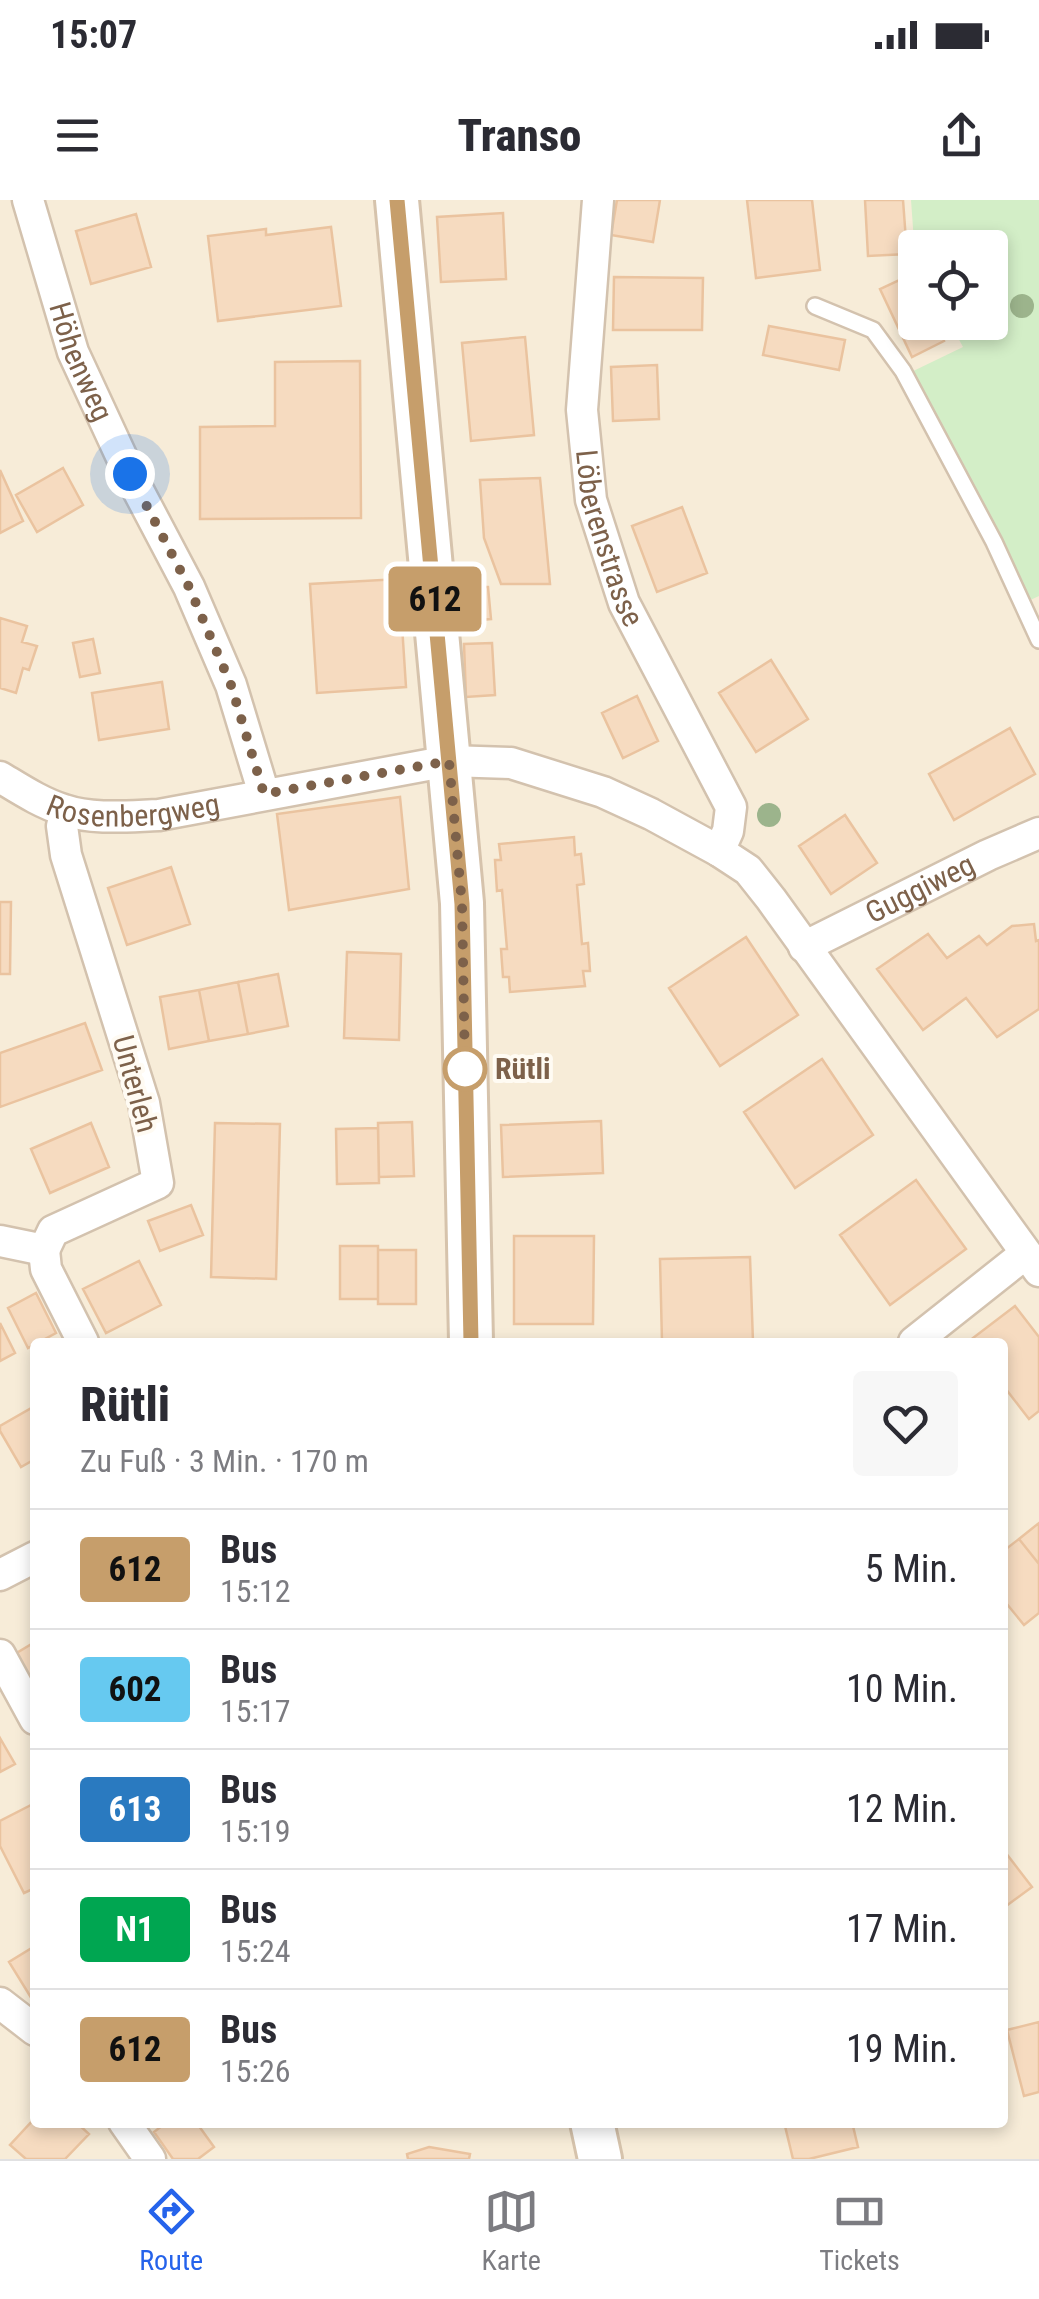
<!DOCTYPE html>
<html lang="de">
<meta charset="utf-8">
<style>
:root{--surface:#fff;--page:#f7f7f7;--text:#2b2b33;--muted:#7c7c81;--line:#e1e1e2;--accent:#2563eb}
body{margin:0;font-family:"Roboto Condensed",sans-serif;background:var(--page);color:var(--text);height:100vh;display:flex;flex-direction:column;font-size:38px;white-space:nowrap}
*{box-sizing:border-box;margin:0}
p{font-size:32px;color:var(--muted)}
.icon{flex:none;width:55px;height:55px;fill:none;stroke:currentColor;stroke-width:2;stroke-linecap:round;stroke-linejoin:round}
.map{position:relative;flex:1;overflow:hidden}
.sheet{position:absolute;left:30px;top:1138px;width:978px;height:790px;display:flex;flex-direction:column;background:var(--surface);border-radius:10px;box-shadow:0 5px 15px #0003}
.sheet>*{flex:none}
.badge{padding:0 20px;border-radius:8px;font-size:35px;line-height:65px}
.buttons{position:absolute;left:898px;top:30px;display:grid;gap:20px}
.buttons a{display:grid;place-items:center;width:110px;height:110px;border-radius:10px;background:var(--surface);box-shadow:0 5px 15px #0003;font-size:50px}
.you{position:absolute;width:50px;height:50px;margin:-25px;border:8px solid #fff;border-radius:50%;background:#1a73e8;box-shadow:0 0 0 15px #1a73e833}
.map>.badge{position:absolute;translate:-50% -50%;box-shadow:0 0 0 5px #fff}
.round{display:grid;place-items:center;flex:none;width:105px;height:105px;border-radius:10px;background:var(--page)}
.headline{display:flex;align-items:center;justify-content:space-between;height:170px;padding:0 50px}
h1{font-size:48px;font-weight:800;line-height:75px}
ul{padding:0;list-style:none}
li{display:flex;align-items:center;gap:30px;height:120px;padding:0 50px;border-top:2px solid var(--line)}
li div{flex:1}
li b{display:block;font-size:38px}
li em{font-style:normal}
li .badge{min-width:110px;font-weight:700;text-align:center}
.status{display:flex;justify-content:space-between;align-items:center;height:70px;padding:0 50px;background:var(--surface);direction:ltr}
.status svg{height:28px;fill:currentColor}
header{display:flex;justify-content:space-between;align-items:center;height:130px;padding:0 50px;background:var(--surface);font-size:45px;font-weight:800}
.tab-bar{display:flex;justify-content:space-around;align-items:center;height:140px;border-top:2px solid var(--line);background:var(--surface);font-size:28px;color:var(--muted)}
.tab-bar a{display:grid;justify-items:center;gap:5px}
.tab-bar .on{color:var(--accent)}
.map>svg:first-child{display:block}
.residential{fill:#f7ecd8;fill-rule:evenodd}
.green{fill:#d3eec7}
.building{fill:#f6dbc0;stroke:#eac39f;stroke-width:2.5}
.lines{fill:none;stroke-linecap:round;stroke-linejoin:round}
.lane-casing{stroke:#d3c2ae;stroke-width:20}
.street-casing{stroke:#d3c2ae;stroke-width:35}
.secondary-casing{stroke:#d6c3ac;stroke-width:48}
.lane{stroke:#fff;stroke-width:15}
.street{stroke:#fff;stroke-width:30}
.secondary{stroke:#fff;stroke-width:42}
.tree{fill:#9cb48c}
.line-casing{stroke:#fff;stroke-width:22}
.line{stroke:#c69e6b;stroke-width:15}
.walk{stroke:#7d614a;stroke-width:10;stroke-dasharray:0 18}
.stop-dot{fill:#fff;stroke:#c69e6b;stroke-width:5}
.labels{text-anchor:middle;stroke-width:8;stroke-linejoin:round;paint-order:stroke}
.street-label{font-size:30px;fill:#7d614a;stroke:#fffbf3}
.stop-label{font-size:30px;font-weight:bold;fill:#7d614a;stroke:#fffbf3;text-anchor:start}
</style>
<div class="status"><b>15:07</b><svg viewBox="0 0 49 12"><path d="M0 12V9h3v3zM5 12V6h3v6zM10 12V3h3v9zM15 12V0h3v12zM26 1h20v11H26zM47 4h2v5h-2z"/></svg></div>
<header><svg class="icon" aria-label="menu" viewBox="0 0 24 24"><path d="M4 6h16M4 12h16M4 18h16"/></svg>Transo<svg class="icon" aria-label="share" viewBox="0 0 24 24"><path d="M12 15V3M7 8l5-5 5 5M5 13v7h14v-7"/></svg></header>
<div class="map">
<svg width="1039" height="1959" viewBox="0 0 1039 1959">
<rect width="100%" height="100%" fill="#fef8eb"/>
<path class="residential" d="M0,0H1039V1959H0ZM915,48H990V122H915ZM35,1142H1002V1922H35Z"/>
<path class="green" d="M911,0H1039V396L1026,402L905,175L963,147L950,123L990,122V48H915V56Z"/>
<path class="building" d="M617,0H660L653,42L611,35Z
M747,0H812L820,70L756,78Z
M865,0H903L907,54L868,56Z
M503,13L506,79L441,82L437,17Z
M136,14L151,67L91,84L76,31Z
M331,27L341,106L218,121L208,36L266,29V35Z
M912,74L915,79V122H936L944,141L912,157L880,89Z
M614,77L703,78L702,130H613Z
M769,126L845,140L839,170L763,155Z
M525,137L534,235L471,241L462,143Z
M360,161L361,318L200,319V227L275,226V162Z
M657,165L659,219L613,221L611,167Z
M63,268L83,305L37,332L16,295Z
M0,270L23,321L0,333Z
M540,278L550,384H501L484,338L480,280Z
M682,307L707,373L657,392L632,326Z
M476,369L477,387H488L491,419L456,422L451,371Z
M399,379L406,487L317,493L310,384Z
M0,418L27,426L22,442L37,446L29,470L23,468L16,493L0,488Z
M93,439L100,473L80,477L73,443Z
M492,443L495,495L466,497L464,444Z
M771,460L808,519L756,552L719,493Z
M162,482L169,529L99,540L92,493Z
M637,496L658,541L623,558L602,513Z
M1010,528L1035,574L954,620L929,574Z
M400,597L409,689L289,710L277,614Z
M845,615L877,663L831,694L799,646Z
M574,637L575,655L581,654L584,684L577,685L582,744L588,743L590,771H583L585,786L510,792L509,777H503L501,749H507L502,690L497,691L495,660H501L499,644Z
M171,667L190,724L127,745L108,688Z
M0,702H11L10,774H0Z
M1034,724L1036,741L1039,740V809L997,837L966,798L923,830L877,769L928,734L947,758L979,736L987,745L1012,726Z
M746,737L798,815L720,866L669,788Z
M347,752L401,754L399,840L344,838Z
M278,774L288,826L248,834L238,782Z
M238,782L248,834L209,841L199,790Z
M199,790L209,841L169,849L160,797Z
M85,823L102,870L0,907V853Z
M822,859L873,935L795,988L744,912Z
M601,921L603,973L503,977L501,925Z
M412,922L414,976L379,977L378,923Z
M91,923L109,967L50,993L31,949Z
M215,923L280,924L276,1079L211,1077Z
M378,928L379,983L337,984L336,929Z
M916,980L966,1049L890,1105L840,1035Z
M191,1005L203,1035L160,1051L148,1021Z
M514,1036H594L593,1124H514Z
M340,1046H378V1099H340Z
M378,1050H416V1104H378Z
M750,1057L753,1142H662L660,1059Z
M139,1061L161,1105L106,1133L83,1089Z
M36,1093L56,1133L28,1148L8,1108Z
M1015,1106L1039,1137V1211L1029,1219L1002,1184V1142L969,1141Z
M0,1123L15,1153L0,1161Z
M35,1206V1259L21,1267L0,1231V1226Z
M1039,1323V1364L1019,1339Z
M1019,1339L1039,1364V1413L1024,1425L1002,1398V1352Z
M35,1442V1488L15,1454Z
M0,1538L15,1564L0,1572Z
M35,1603V1688L24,1693L0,1646V1621Z
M1002,1648L1032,1687L1002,1709Z
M35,1746V1804L9,1762Z
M1039,1822V1892L1024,1896L1007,1830Z
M35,1918V1922H76L89,1934L65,1959H26L10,1945Z
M167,1922H196L214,1947L198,1959H173L154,1932Z
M784,1922H852L858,1947L809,1959H793Z
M429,1947L470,1954L469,1959H408L407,1954Z"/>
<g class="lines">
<defs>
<path id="lane" d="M815,106L873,130L903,171L994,342L1039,440"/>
<g id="street">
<path id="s1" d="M28,0L73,152L130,275L189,387L231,485L264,594"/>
<path id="s2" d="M598,0L582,210L591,300L624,403L731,607L728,631L719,651"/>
<path id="s3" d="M0,577C20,589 41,603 64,610C93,620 129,616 159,615L449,561L511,563L603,592L651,614L719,651L748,670L771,699L1039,1071"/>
<path id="s4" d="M804,747L988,655L1039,633"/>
<path d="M0,1041L44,1050L53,1031L158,983L144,903L66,655L62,626L66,612"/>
<path d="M44,1050L46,1069L83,1142"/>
<path d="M914,1142L1025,1054"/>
<path d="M0,1375L35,1357"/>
<path d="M0,1455L35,1519"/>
<path d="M0,1803L35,1830"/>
<path d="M124,1922L150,1959"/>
</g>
<path id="secondary" d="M397,0L462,703L471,1142
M592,1922L600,1959"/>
</defs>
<use href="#lane" class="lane-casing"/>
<use href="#street" class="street-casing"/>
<use href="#secondary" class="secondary-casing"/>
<use href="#lane" class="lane"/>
<use href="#street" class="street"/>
<use href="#secondary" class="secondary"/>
</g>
<g class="tree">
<circle cx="1022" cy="106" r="12"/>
<circle cx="769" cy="615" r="12"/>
</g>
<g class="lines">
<defs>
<path id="line" d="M397,0L462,704L471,1142"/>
</defs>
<use href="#line" class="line-casing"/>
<use href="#line" class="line"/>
<path class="walk" d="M130,274L189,387L231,485L264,594L449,561L462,704L465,869"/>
</g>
<circle class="stop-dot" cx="465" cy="869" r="20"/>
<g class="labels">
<g class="street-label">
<text dy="10" stroke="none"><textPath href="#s1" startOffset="170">Höhenweg</textPath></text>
<text dy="10" stroke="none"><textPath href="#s2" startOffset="342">Löberenstrasse</textPath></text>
<text dy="10" stroke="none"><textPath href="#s3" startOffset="142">Rosenbergweg</textPath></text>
<text dy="10" stroke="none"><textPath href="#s4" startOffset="130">Guggiweg</textPath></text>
<text transform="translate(135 884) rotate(75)" y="10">Unterleh</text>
</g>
<g class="stop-label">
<text x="495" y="879">Rütli</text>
</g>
</g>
</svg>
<div class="buttons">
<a><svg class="icon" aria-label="locate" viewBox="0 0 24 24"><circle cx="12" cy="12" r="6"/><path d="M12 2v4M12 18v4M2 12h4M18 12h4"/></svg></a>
</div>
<div class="you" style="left:130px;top:274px"></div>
<b class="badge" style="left:435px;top:399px;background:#c69e6b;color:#111">612</b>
<section class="sheet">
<div class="headline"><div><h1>Rütli</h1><p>Zu Fuß · 3 Min. · 170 m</p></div><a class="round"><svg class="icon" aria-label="heart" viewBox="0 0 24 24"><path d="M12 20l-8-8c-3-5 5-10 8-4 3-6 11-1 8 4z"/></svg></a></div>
<ul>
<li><span class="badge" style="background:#c69e6b;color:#111">612</span><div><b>Bus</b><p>15:12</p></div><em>5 Min.</em></li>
<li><span class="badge" style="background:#66c9f0;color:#111">602</span><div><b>Bus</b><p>15:17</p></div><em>10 Min.</em></li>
<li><span class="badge" style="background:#2a7ac0;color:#fff">613</span><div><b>Bus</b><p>15:19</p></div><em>12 Min.</em></li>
<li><span class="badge" style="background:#00a651;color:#fff">N1</span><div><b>Bus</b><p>15:24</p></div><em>17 Min.</em></li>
<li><span class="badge" style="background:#c69e6b;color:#111">612</span><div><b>Bus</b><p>15:26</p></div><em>19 Min.</em></li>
</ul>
</section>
</div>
<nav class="tab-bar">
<a class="on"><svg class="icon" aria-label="directions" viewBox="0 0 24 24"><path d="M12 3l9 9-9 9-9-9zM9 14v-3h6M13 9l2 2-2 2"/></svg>Route</a>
<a><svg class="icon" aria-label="map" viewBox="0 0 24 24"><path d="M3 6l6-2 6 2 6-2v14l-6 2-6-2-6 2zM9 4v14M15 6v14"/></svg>Karte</a>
<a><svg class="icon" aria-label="tickets" viewBox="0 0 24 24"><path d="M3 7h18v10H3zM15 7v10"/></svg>Tickets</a>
</nav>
